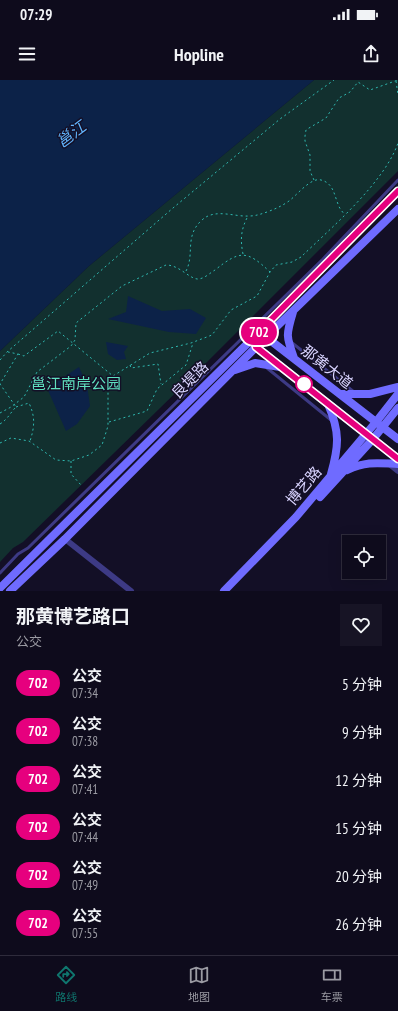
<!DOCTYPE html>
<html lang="zh">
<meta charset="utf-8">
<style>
:root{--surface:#0e0b1c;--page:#171425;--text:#f1f3f6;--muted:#9b9ba3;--line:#2e2b3b;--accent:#0f766e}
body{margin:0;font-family:"PT Sans Narrow","Noto Sans SC",sans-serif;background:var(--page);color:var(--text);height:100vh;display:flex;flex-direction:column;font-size:15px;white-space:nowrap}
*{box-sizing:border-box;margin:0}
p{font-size:13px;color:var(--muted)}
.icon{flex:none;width:22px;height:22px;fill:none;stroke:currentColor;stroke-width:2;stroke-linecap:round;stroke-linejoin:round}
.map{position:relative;height:511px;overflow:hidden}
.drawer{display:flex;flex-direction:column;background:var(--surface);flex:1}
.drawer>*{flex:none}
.badge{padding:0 8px;border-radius:13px;font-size:14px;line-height:26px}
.buttons{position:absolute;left:342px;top:455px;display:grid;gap:8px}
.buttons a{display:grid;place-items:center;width:44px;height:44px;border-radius:0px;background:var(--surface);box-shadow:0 4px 16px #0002,0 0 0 1px var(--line);font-size:20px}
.map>.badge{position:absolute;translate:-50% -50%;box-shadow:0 0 0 2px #fff}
.round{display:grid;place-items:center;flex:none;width:42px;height:42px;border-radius:0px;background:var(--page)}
.head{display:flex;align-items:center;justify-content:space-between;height:68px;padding:0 16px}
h1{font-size:19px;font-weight:700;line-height:30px}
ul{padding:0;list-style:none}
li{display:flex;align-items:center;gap:12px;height:48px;padding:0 16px}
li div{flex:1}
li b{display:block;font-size:15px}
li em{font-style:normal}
li .badge{min-width:44px;font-weight:700;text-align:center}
.status{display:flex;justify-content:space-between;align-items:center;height:28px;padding:0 20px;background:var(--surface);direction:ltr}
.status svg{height:11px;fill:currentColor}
header{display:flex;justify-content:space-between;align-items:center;height:52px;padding:0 16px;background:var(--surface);font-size:18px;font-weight:700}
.menu{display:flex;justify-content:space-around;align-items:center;height:56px;border-top:1px solid var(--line);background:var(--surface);font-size:11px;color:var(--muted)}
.menu a{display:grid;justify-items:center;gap:2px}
.menu .active{color:var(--accent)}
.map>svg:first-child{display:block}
.green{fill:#12302f}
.water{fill:#0c2248}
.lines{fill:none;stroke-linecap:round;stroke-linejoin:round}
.path{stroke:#2fb8b0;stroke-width:1;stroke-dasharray:2 3;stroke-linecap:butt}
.service{stroke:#3d3a85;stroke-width:3}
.minor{stroke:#3d3a85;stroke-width:6}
.secondary{stroke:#6f6bff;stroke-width:8}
.line-casing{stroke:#fff;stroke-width:9}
.line{stroke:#e6007e;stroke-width:6}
.stop-dot{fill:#fff;stroke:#e6007e;stroke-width:2}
.labels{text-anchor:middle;stroke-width:3;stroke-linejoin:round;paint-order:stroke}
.street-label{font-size:15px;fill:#d9d4ff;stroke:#130f26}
.park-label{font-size:15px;fill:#5fe0c0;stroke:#130f26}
.water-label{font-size:16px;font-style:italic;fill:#62b6ff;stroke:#130f26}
</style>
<div class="status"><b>07:29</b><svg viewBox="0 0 49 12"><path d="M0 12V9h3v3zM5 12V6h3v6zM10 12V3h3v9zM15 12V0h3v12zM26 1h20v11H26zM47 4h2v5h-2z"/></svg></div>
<header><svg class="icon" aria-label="menu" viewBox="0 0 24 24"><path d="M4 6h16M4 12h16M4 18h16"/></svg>Hopline<svg class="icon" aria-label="share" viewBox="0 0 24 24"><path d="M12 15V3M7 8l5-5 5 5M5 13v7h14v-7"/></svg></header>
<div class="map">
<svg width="398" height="511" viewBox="0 0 398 511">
<rect width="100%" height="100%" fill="#130f26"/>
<path class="green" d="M314,0H398V91L203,286L23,462L13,468L0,482V271L89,186Z"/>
<path class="water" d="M0,0H314L89,186L0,271Z
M128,216L162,231L190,229L206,238L196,254L169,252L108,239L126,232Z
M106,262L128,266L124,272L126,279L117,280L108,274Z
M79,287L87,305L90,326L77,344L66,351L47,308Z"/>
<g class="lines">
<path class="path" d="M396,1L398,15
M314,100L310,91V75L305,61V56L306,50L309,48L326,38L339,18L350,12L358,2L370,10L398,0
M243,174C240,159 241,149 248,136
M186,191C195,174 184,156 202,140C215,128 234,137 249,136C256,136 261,134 267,132C275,129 282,126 289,121C297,115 311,97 321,100C333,103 334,114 338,124C339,128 342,131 344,134
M18,274L24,276L58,251L113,296
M0,280L7,272L173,128L280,39L334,0
M130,285L131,288L158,284L161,304
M16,327L29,323C35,336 35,346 30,361
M0,333L11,327L24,317L37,292L71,266L75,260L76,243L122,206L166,185C180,185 190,200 199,199C205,198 210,193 215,190C240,170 247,170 270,192
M109,342L147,331L157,309L186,285L193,263
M0,344C8,339 10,333 16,327L0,304L18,274L8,272
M0,363L11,358L29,361L56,380L71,381L89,375L102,365L108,346V308L113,296L150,273L191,263L212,255L231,230L257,216L270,192L276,185L292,182L301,177C332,147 384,103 398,63
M71,381V394L81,405"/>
<path class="service" d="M291,262L354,312
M267,288L331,340
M0,493L18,474L28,468L323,179L398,100"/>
<path class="minor" d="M388,383L398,391
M65,459L131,511"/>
<path class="secondary" d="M293,232C286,255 286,256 294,278
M262,257H266L398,359
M256,263V267L398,379
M235,290L255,283L280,287
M340,314H370L398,307
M328,324C340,352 339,366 331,394
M347,390C367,381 377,383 398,384
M320,417L373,359L398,328
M0,508L255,256L398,111
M10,511L65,459L266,257L398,129
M224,511L296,437L376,342L398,314"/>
</g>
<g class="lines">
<defs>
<path id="line" d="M398,111L255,256L256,267L398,379"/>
</defs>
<use href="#line" class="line-casing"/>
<use href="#line" class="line"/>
</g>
<circle class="stop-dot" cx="304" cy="304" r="8"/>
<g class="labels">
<g class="street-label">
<text transform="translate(327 287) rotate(38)" y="5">那黄大道</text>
<text transform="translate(190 300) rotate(-45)" y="5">良堤路</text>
<text transform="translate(304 406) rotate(-50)" y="5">博艺路</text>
</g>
<g class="park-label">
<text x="76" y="309">邕江南岸公园</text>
</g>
<g class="water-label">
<text transform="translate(71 54) rotate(-37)" y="6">邕江</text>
</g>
</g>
</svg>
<div class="buttons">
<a><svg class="icon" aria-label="locate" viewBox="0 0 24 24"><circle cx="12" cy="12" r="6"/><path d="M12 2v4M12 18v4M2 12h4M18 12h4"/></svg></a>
</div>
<b class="badge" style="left:259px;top:252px;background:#e6007e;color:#fff">702</b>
</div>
<section class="drawer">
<div class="head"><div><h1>那黄博艺路口</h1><p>公交</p></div><a class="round"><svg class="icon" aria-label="heart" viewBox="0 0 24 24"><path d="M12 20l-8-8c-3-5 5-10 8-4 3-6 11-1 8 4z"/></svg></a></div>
<ul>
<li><span class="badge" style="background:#e6007e;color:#fff">702</span><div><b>公交</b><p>07:34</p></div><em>5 分钟</em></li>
<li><span class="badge" style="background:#e6007e;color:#fff">702</span><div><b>公交</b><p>07:38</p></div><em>9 分钟</em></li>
<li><span class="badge" style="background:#e6007e;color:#fff">702</span><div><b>公交</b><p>07:41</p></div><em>12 分钟</em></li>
<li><span class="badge" style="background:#e6007e;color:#fff">702</span><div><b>公交</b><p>07:44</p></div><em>15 分钟</em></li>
<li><span class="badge" style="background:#e6007e;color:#fff">702</span><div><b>公交</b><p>07:49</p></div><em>20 分钟</em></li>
<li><span class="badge" style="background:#e6007e;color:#fff">702</span><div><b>公交</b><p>07:55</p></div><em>26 分钟</em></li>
</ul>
</section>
<nav class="menu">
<a class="active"><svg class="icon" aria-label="directions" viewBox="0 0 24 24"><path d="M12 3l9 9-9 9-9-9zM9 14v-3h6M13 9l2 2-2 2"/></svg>路线</a>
<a><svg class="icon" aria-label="map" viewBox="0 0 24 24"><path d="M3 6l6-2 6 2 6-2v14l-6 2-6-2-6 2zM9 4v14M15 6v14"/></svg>地图</a>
<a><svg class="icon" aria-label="tickets" viewBox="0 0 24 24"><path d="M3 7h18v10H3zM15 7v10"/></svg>车票</a>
</nav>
